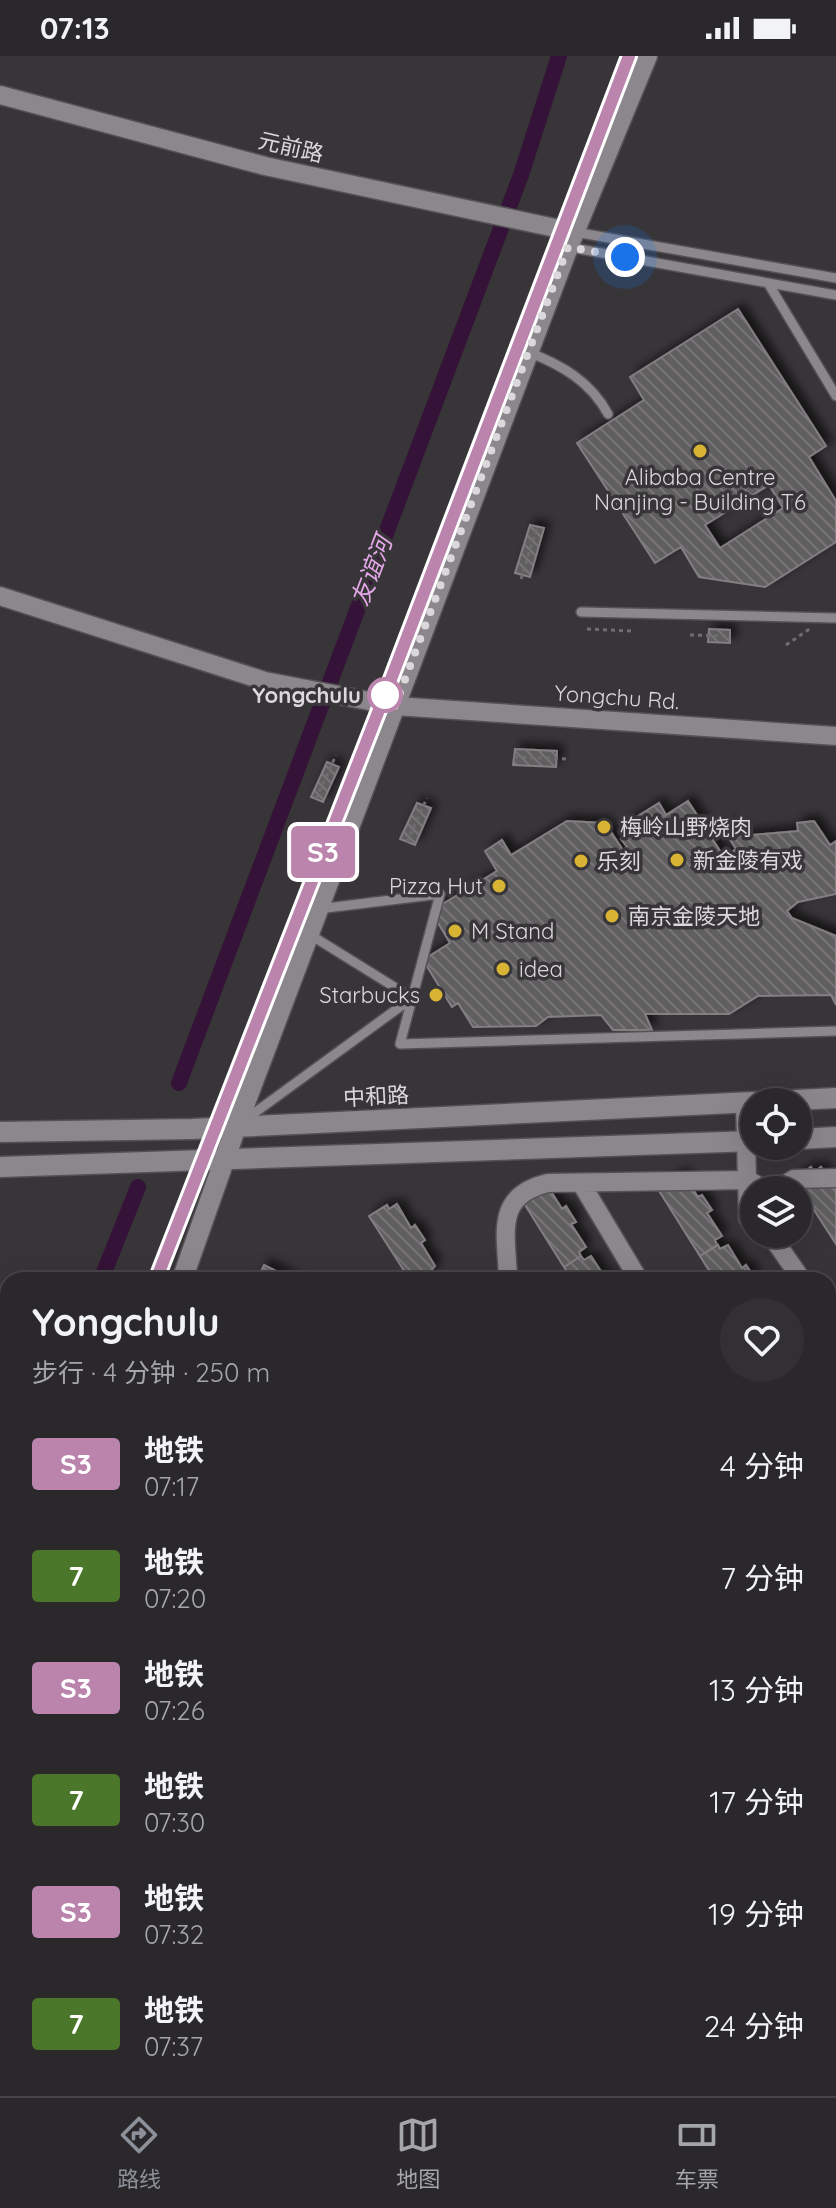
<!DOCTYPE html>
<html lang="zh">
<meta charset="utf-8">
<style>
:root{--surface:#2a282a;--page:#323032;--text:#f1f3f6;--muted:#a5a6a8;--line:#464447;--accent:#8c9099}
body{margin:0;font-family:Quicksand,"Noto Sans SC",sans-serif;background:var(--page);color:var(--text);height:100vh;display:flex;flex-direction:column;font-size:30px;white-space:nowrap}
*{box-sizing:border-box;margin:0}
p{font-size:26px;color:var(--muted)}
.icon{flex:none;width:44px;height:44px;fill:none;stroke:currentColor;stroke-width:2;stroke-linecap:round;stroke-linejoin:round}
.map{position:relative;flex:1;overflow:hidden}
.drawer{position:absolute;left:0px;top:1216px;width:836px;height:824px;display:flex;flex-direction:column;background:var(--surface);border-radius:24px 24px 0 0;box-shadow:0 8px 32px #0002,0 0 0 2px var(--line)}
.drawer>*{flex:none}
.badge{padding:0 16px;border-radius:6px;font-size:28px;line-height:52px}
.fabs{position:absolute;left:740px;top:1032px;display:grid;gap:16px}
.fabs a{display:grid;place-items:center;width:72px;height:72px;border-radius:50%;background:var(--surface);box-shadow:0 8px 32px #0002,0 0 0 2px var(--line);font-size:40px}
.you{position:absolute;width:40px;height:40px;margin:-20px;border:6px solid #fff;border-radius:50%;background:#1a73e8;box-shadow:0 0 0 12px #1a73e833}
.map>.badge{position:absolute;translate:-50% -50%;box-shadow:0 0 0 4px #fff}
.round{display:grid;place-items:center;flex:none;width:84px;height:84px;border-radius:42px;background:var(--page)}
.overview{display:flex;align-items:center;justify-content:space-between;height:136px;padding:0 32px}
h1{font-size:38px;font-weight:800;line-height:60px}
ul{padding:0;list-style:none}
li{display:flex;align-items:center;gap:24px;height:112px;padding:0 32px}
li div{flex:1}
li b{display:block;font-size:30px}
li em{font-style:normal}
li .badge{min-width:88px;font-weight:700;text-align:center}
.status{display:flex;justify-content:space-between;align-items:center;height:56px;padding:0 40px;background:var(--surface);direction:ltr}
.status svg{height:22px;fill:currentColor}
.tab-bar{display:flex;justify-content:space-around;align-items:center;height:112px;border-top:2px solid var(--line);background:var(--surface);font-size:22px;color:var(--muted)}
.tab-bar a{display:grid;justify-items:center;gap:4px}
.tab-bar .on{color:var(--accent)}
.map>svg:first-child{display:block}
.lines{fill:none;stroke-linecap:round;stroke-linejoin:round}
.canal{stroke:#351237;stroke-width:16}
.building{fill:url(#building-back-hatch);stroke:#827e82;stroke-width:2;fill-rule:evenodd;filter:url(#shadow)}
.lane-casing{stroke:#545154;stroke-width:12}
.street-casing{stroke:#545154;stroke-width:21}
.secondary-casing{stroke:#545154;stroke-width:23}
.highway-casing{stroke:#545154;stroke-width:27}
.path{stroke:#706d70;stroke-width:3;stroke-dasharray:4 4;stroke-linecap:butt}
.lane{stroke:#8b878c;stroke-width:9}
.street{stroke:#8b878c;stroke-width:18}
.secondary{stroke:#8b878c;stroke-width:20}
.highway{stroke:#bea965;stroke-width:24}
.line-casing{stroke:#fff;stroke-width:18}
.line{stroke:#ba84ac;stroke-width:12}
.walk{stroke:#dbd8db;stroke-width:8;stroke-dasharray:0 14.4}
.poi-dot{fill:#d7b434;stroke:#383538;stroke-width:3}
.stop-dot{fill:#fff;stroke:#ba84ac;stroke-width:4}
.labels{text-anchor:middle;stroke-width:7;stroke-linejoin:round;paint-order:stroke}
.street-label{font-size:22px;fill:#dbd8db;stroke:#383538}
.poi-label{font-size:22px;fill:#dbd8db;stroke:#383538;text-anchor:start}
.stop-label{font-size:22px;font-weight:bold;fill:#dbd8db;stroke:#383538;text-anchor:end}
.water-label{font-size:24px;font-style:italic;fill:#e4a8e8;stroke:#383538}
</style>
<div class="status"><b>07:13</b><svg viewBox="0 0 49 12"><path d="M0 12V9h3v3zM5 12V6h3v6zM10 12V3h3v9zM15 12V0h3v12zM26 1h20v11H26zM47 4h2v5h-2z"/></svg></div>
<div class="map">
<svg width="836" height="2040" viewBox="0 0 836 2040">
<defs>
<pattern id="building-back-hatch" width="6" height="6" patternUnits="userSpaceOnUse" patternTransform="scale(2)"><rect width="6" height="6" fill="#615e61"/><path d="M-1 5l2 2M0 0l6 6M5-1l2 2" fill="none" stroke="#777477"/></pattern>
<filter id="shadow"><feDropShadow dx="6" dy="-6" stdDeviation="4" flood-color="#0009"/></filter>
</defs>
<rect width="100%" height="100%" fill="#383538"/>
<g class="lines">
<path class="canal" d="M179,1027L521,119L559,0
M101,1224L138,1131
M0,1475L8,1455"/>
</g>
<path class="building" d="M738,253L826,390L809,401L836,445V486L765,531L699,521L681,491L655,507L577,387L644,344L630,321ZM769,429L783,452L720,492L705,469Z
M530,469L544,472L530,521L515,517Z
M415,549L428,553L419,578L406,574Z
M709,573L730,574V587L708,586Z
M515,693L557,695L556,711L513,709Z
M327,706L339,711L323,746L311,741Z
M688,745L724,801L736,793L724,774L733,768L741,780L798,775L797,767L814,765L830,789L836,785V838L798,846L787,855L792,862L836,880V949L831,939L758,940L729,958H645L652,974H613L601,959L548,961L536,970L473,971L458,947L452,951L423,904L450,887L431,855L497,815L485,795L502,784L511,799L567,765L605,767L623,794L627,791L621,783L630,778L625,768L659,747L666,759Z
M417,747L431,752L415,789L400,783Z
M811,1111L814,1116L821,1111L836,1134V1188L794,1123Z
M683,1118L698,1141L702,1139L712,1154L707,1157L722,1180L715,1184L717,1189L700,1200L656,1130Z
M547,1129L562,1153L566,1150L576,1166L571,1168L586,1191L579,1196L581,1200L564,1211L520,1141Z
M397,1148L411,1172L415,1169L425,1184L421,1187L435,1210L423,1224H410L369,1160L387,1149L389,1153Z
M718,1189L720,1193L728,1189L742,1212L746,1209L756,1224H715L700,1200Z
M581,1200L584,1204L591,1200L606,1223L610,1220L613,1224H572L564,1211Z
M264,1209L292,1223L293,1224H257Z
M836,1395V1478L829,1479L828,1396Z
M829,1479H836V1561L834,1562Z"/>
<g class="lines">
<defs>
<path id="lane" d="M575,176L836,222
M568,191L836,239
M768,227L836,340
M528,296C562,309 591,326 608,358
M581,556L836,562
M318,853L440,838L400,988L836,975
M242,1066L412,942L309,878"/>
<path id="street" d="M0,39L265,110L574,176
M0,540L265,625L395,650L836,680
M745,1047L748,1162L754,1172
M581,1127L639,1224
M776,1134L794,1123L836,1122
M770,1178L802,1224
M508,1224C507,1179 493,1140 548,1127L748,1124L766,1134
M828,1263L836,1275
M828,1286L836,1298
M828,1362L836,1361
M828,1618H836
M0,1731L8,1710"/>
<path id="secondary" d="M756,1046L836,1042
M0,1076L192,1073L754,1046
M798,1083L836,1081
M0,1111L754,1085
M182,1224L236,1071L568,191L647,0"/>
<path id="highway" d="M0,1826H8
M0,1885H8
M0,1925H8
M828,1931L836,1933
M0,1979H8
M828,1984L836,1986
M828,2025L836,2028
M463,2032L499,2040
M630,2032L664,2040"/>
</defs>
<use href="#lane" class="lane-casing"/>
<use href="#street" class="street-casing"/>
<use href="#secondary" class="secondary-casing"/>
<use href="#highway" class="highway-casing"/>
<path class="path" d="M521,523L537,471
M587,573L631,575
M690,579L723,580
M786,589L811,572
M514,701L567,703
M316,743L336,699
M407,786L427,742
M0,1417L8,1420"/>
<use href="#lane" class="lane"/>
<use href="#street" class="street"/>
<use href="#secondary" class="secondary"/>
<use href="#highway" class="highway"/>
</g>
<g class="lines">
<defs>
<path id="line" d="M156,1224L388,631L629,0"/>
</defs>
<use href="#line" class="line-casing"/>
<use href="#line" class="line"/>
<path class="walk" d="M385,639L395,650L568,191L625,201"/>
</g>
<g class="poi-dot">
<circle cx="700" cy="395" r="8"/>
<circle cx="604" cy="771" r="8"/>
<circle cx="677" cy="804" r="8"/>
<circle cx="581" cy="805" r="8"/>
<circle cx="499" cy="830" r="8"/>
<circle cx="612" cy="860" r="8"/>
<circle cx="455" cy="875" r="8"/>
<circle cx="503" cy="913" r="8"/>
<circle cx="436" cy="939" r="8"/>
</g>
<circle class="stop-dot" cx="385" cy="639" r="16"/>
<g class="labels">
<g class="street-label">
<text transform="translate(291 91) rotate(13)" y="8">元前路</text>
<text transform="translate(617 641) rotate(4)" y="8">Yongchu Rd.</text>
<text transform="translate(376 1040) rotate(-3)" y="8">中和路</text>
</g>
<g class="poi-label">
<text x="700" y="429" text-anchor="middle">Alibaba Centre<tspan x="700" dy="25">Nanjing - Building T6</tspan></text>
<text x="620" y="779">梅岭山野烧肉</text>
<text x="693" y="812">新金陵有戏</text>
<text x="597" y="813">乐刻</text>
<text x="483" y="838" text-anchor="end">Pizza Hut</text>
<text x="628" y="868">南京金陵天地</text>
<text x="471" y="883">M Stand</text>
<text x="519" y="921">idea</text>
<text x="420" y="947" text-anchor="end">Starbucks</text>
</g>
<g class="stop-label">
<text x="361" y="647">Yongchulu</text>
</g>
<g class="water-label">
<text transform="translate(372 515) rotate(-69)" y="8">友谊河</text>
</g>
</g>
</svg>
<div class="fabs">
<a><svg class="icon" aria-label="locate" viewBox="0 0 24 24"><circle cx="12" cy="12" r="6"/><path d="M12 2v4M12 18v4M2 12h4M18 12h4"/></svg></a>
<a><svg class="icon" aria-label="layers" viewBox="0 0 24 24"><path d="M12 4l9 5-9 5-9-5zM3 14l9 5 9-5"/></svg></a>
</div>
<div class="you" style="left:625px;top:201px"></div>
<b class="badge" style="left:323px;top:796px;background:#ba84ac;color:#fff">S3</b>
<section class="drawer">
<div class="overview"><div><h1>Yongchulu</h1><p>步行 · 4 分钟 · 250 m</p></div><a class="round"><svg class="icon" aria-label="heart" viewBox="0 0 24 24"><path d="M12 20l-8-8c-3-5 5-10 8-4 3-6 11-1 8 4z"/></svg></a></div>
<ul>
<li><span class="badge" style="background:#ba84ac;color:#fff">S3</span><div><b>地铁</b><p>07:17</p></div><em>4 分钟</em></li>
<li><span class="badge" style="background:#4a7729;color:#fff">7</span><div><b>地铁</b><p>07:20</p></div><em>7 分钟</em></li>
<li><span class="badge" style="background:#ba84ac;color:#fff">S3</span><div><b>地铁</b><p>07:26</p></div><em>13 分钟</em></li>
<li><span class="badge" style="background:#4a7729;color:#fff">7</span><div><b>地铁</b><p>07:30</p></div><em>17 分钟</em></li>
<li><span class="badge" style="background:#ba84ac;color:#fff">S3</span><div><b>地铁</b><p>07:32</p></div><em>19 分钟</em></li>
<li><span class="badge" style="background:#4a7729;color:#fff">7</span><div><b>地铁</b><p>07:37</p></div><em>24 分钟</em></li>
</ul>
</section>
</div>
<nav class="tab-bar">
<a class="on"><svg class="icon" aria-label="directions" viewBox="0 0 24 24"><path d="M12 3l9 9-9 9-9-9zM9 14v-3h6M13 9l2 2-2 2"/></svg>路线</a>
<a><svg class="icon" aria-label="map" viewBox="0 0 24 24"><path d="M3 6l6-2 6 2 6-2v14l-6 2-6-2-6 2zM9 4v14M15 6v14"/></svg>地图</a>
<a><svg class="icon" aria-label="tickets" viewBox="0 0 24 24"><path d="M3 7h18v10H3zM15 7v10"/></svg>车票</a>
</nav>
